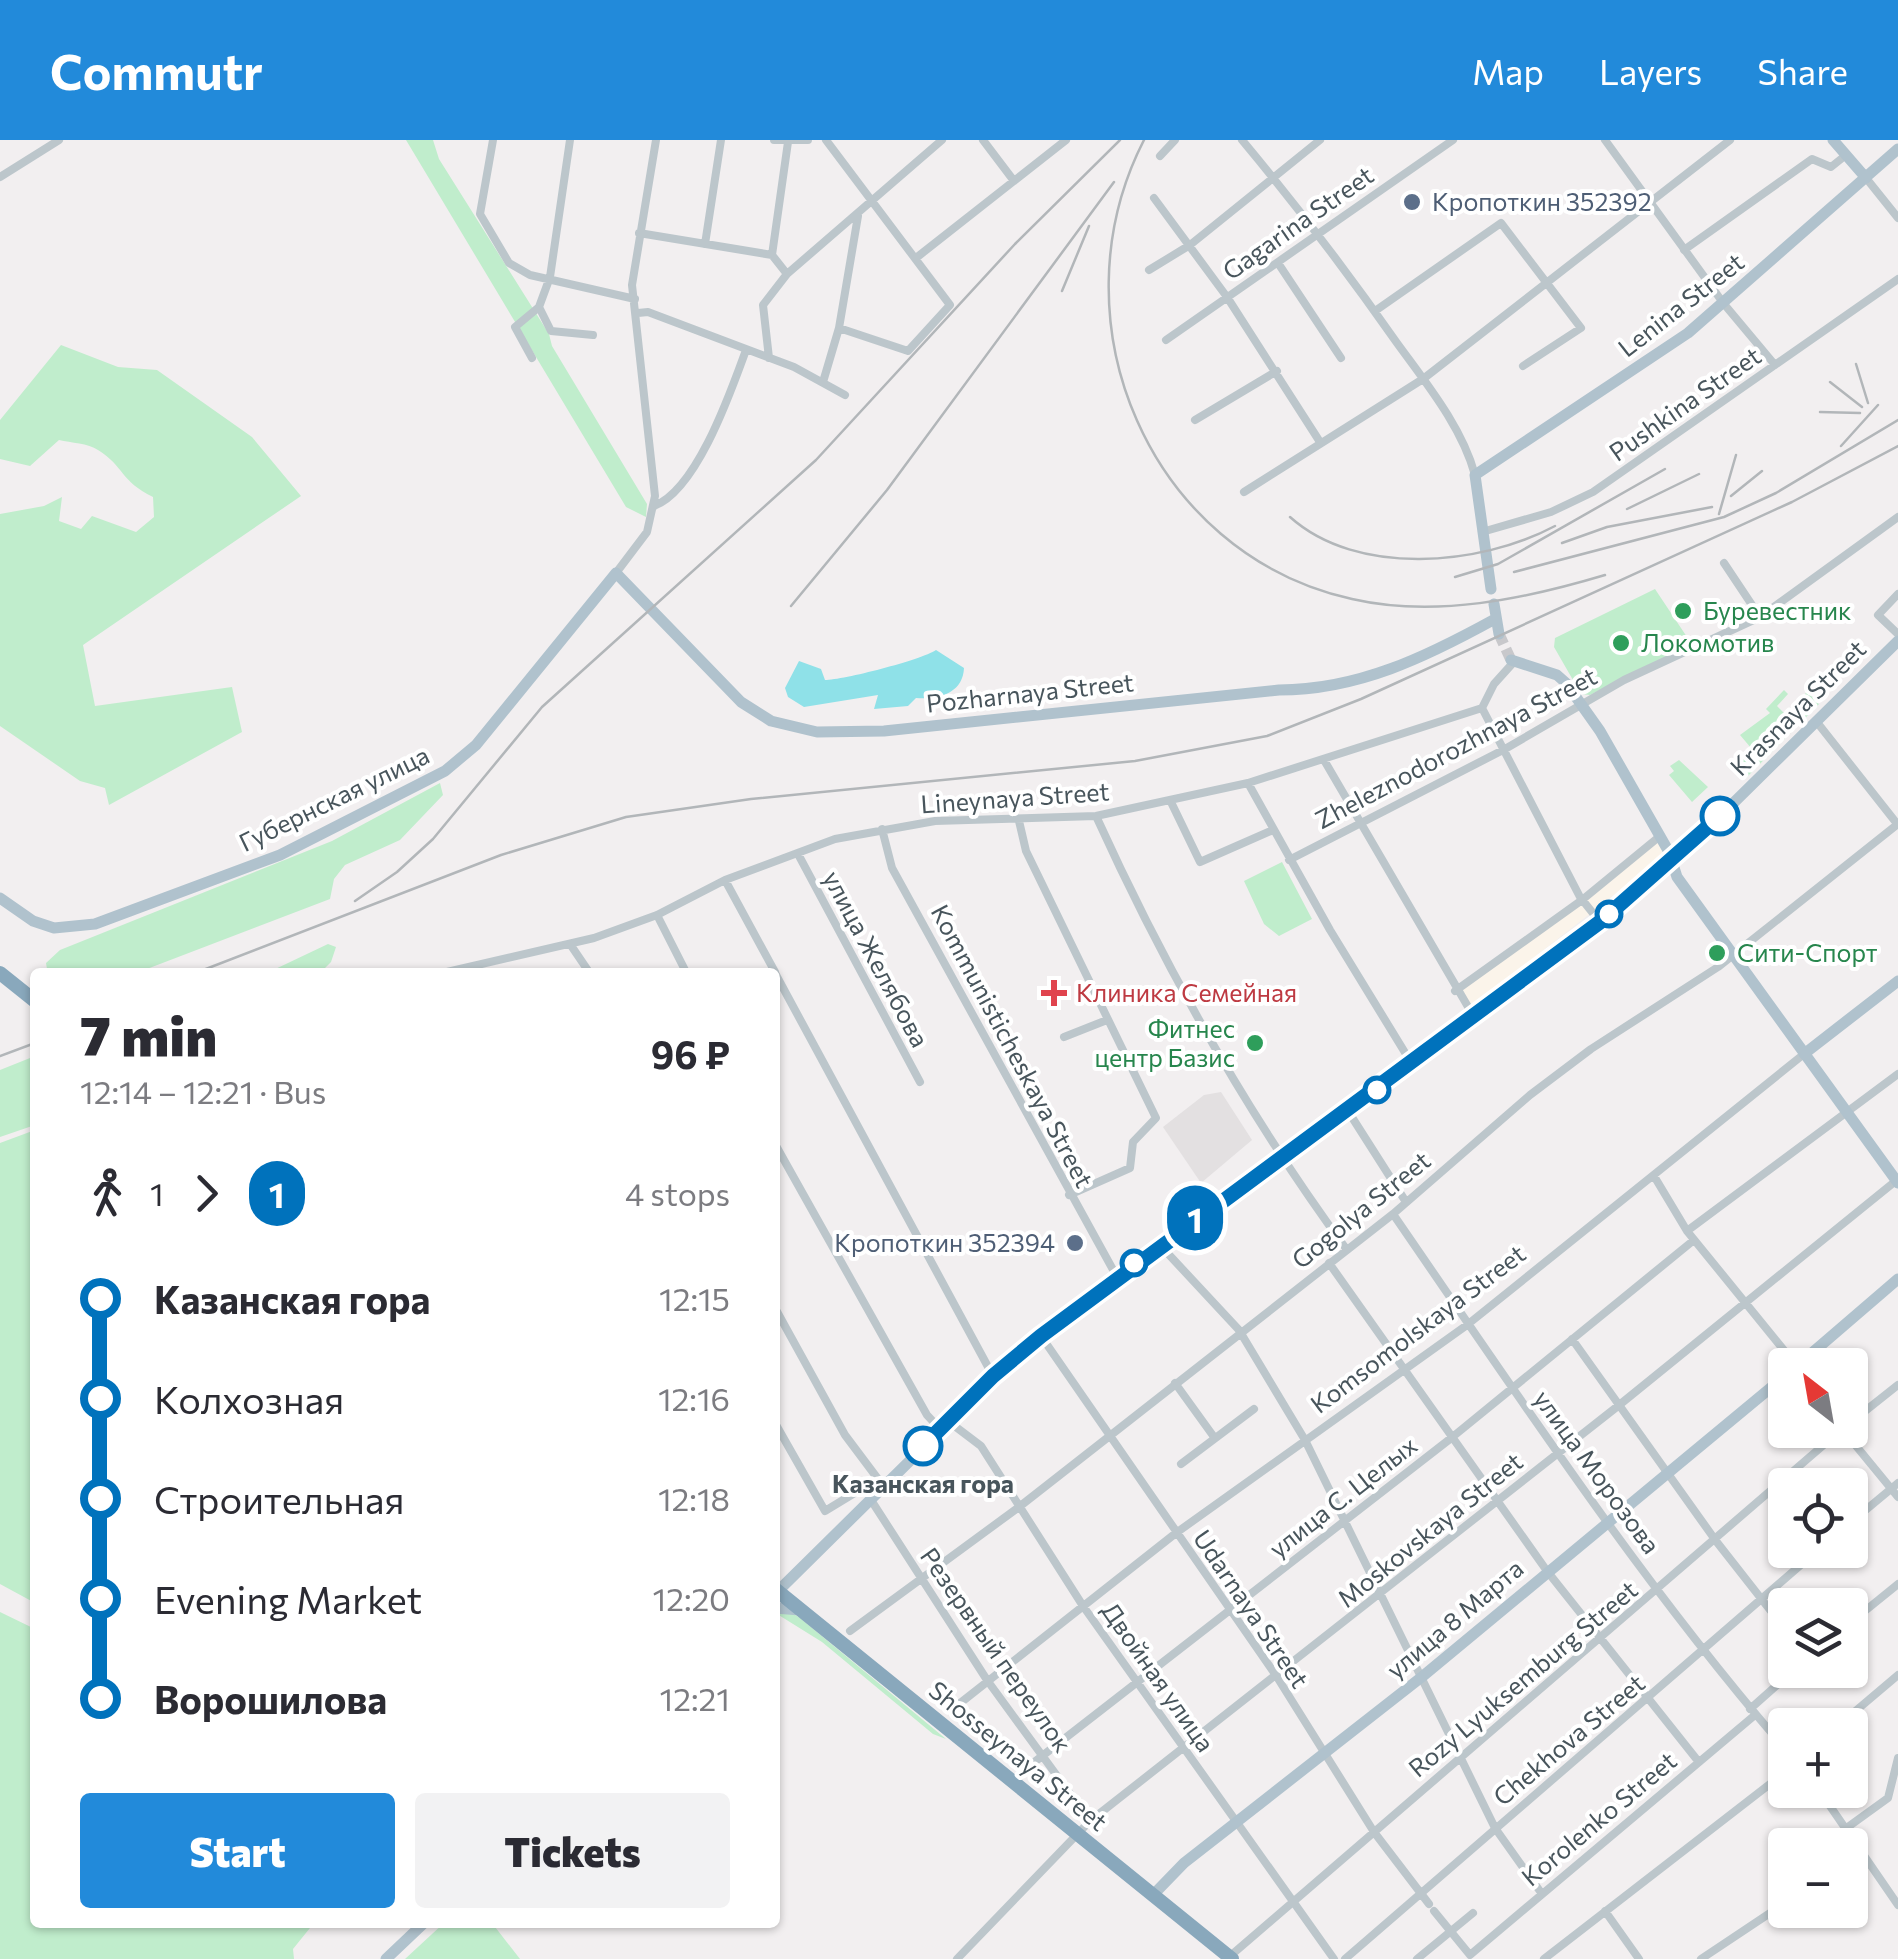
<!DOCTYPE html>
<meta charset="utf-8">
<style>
:root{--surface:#fff;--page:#f2f2f3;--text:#2b2b33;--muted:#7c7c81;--accent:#228ada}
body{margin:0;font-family:Commissioner,sans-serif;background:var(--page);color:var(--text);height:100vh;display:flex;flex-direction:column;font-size:38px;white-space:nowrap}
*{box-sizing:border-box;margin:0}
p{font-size:32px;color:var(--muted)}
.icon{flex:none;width:55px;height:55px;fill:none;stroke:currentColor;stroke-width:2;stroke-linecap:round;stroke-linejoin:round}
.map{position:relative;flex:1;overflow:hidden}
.sheet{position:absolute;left:30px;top:828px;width:750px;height:960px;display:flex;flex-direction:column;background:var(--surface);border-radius:10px;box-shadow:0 2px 8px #0004}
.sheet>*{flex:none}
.badge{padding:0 20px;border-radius:32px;font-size:35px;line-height:65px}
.needle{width:65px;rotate:329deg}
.tools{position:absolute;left:1768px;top:1208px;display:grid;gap:20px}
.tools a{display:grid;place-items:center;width:100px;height:100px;border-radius:10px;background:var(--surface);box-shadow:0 2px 8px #0004;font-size:50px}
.map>.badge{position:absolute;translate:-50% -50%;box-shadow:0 0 0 5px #fff}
.legs{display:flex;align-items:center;gap:15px;height:110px;padding:0 50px;font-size:32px}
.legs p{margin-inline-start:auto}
.headline{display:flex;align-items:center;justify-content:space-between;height:170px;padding:0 50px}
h1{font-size:55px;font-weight:800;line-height:75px}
.cta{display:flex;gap:20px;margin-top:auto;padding:20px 50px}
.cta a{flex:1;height:115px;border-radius:10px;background:var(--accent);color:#fff;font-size:40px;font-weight:800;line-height:115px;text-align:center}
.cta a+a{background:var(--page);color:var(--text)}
ul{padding:0 50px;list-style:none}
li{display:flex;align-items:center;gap:35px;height:100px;font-size:38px}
li i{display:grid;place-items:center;width:15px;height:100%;margin:0 12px;background:currentColor}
li i::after{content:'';width:25px;height:25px;margin:-12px;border:8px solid;border-radius:50%;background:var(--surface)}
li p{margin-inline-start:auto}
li:first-child i{background:linear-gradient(#0000 50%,currentColor 0)}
li:last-child i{background:linear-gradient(currentColor 50%,#0000 0)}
header{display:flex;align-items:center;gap:60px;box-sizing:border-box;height:140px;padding:0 50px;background:var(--accent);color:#fff}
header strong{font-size:48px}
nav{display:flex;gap:55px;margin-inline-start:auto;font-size:35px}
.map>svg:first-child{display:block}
.commercial{fill:#fbf4ea}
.education{fill:#e3e0e1}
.green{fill:#c0edcc}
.water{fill:#8fe1e8}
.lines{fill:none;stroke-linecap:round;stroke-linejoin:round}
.major-tunnel{stroke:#c8c8cb;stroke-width:11;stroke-dasharray:11 5.5;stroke-linecap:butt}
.minor{stroke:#bcc6cb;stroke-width:8}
.major{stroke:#b0c2cd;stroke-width:11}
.highway{stroke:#89a8bc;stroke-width:14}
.rail{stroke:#b2b6b9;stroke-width:2.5}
.line-1-casing{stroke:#fff;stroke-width:22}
.line-1{stroke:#0072bc;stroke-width:15}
.service-dot{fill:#5c6f8a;stroke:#fff;stroke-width:4}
.leisure-dot{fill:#2e9e5b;stroke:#fff;stroke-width:4}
.stop-1-dot{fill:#fff;stroke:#0072bc;stroke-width:5}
.health-dot{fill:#e0444e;stroke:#fff;stroke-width:4}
.labels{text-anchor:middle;stroke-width:8;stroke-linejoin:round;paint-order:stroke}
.service-label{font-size:25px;fill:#4e5e75;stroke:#fff;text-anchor:start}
.street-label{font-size:25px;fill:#48555c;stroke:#fff}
.leisure-label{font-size:25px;fill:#27864d;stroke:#fff;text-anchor:start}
.health-label{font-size:25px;fill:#be3a42;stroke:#fff;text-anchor:start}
.stop-label{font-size:25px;font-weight:bold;fill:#48555c;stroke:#fff}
</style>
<header>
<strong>Commutr</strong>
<nav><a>Map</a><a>Layers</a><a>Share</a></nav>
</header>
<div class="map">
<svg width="1898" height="1819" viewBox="0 0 1898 1819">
<rect width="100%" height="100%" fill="#f2eff0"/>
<path class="commercial" d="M1660,696L1669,712L1468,869L1455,851Z"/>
<path class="education" d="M1221,952L1252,1000L1201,1043L1163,987L1204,955Z"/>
<path class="green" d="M406,0H433L439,19L549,194L552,206L647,364L646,377L626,367Z
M61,205L118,227L157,230L252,297L301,356L83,505L95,566L232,547L242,592L109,665L105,648L80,641L0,586V374L44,366L62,357L59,381L81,389L92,376L136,392L154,377L153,357C120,341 124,326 98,310C88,303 71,303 59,300L30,326L0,319V280Z
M1655,449L1689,500L1688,506L1590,555L1581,554L1554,507L1555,498Z
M1784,550L1788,554L1777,566L1785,574L1807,552L1819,564L1746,638L1734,626L1751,608L1740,595L1770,573L1766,569Z
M1679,620L1708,647L1692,662L1669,635L1674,631L1670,626Z
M440,643L443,655L400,700L345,725L334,739L330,759L139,832L47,829L46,823L60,810L332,701Z
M1282,722L1312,779L1279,796L1264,784L1244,741Z
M328,804L336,807L331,822L321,832H269Z
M35,916V985L0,997V930Z
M35,990V1463L0,1444V1003Z
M0,1472L35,1489V1782L314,1783L293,1809L294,1819H0Z
M792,1473L800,1478L946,1599L933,1594L822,1502L777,1474Z
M445,1782L492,1783L520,1819H405Z"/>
<path class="water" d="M936,510L964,528C963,553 939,560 916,558L908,566L874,569L878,555L804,567L788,557L785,548L799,521L821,529L825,540C843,540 921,520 936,510Z"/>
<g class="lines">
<path class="major-tunnel" d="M1499,494L1511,520"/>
<path class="minor" d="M493,0L480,74L509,123L530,135L635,159
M570,0L550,137L539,167L551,191L593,195
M774,0H808
M826,0L950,165L908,211L839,188
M983,0L1014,41
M1242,0C1297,66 1348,133 1397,203C1426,243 1462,287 1475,335
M1605,0L1724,164L1775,225
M1160,16L1175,0
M0,37L59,0
M1866,38L1898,78
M1154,58L1227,157L1320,302
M639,93L772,115L787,134
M705,104L721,0
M1684,110L1812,19L1831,27L1846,15
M772,115L788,2
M916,118L1066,0
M1278,123L1341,218
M1149,130L1190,105L1320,0
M1375,171L1501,83L1581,188L1523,226
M638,173L648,172L794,227L845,255
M1166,200L1453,0
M532,218L515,187L539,167
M769,218L763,165L787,134L942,0
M823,242L839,188L858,76
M1195,280L1277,231
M1244,352L1423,239L1730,0
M654,366C697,350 731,251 746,210
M1482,392L1551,372L1593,352L1898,139
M1724,423L1760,477
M616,433L647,392L655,356L632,145L656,0
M1898,454L1878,475L1898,494
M1482,568L1580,757L1600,782
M1816,581L1898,685
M1324,620L1474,877
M1248,643L1330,790L1412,924
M1170,660L1200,722L1273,690
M1096,676C1166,830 1247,974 1347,1110
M1019,681L1026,711L1156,978L1133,1002L1130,1028L1069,1055
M882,689L892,728L1117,1137
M798,714L920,942
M1289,720L1505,609L1624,540L1760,477L1898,377
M725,740L775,832
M657,775L686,832
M570,804L589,832
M447,832L594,798L657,775L725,740L835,699L935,681L1096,676L1248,643L1482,568L1494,544L1512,524
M775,833L993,1236
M1455,851L1582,760L1660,696
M1064,897L1107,880
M1348,971L1406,1062
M775,1004L927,1275L940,1289
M1654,1036L1687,1091L1796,1225
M1393,1074C1517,1254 1638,1438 1781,1604
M1687,1091L1898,934
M1159,1104L1239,1190L1305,1300L1495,1688L1542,1754
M1329,1123L1547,1431L1698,1621
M775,1168L845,1295L884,1347
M1041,1196L1277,1537L1374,1692L1429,1764
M1572,1199L1716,1401L1785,1489
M1175,1243L1214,1297
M948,1281L981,1306L1083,1466L1334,1819
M775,1283L825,1371L876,1340
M1850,1283L1898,1245
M1843,1290L1898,1357
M1181,1324L1254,1269
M871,1360L987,1540L1090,1681
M1850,1383L1898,1343
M1850,1483L1898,1444
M850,1491L1019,1367L1393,1074L1530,955L1591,909L1718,827L1898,684
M959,1564L1176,1393L1467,1185L1804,914
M1750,1569L1794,1530
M1839,1585L1898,1535
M1785,1608L1781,1604L1785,1614
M1785,1627L1779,1637L1785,1634
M1014,1643L1028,1627L1450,1299L1694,1100
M1819,1650L1898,1765
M1823,1705L1888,1658L1898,1618
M1434,1771L1470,1815
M1605,1771L1639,1819
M1470,1815L1755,1575
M1229,1817L1841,1290
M957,1819L1090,1681L1618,1266L1898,1039
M1345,1819L1818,1410
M1417,1819L1473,1773
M1544,1819L1779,1637
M1701,1819L1785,1763"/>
<path class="major" d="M1833,0L1866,38
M1491,449L1475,335L1688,193L1898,9
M1494,464L1499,494
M1511,520L1557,535L1566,543L1600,591L1669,712L1677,737L1898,1043
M0,758L33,781L54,788L95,784L280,715L445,631L476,605L616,433L741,562L771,581L817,592L884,591L1279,550C1358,550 1426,517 1495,479
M1804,914L1898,841
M1798,1225L1898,1139
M775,1454L1014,1218L1159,1104L1348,971L1600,782L1708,688L1898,501
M775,1468L800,1470
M1153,1755L1184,1723L1423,1536L1785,1236
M386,1819L425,1782"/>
<path class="highway" d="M0,833L35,861
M775,1449L1232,1819"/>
<path class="rail" d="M1144,0C1051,181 1149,414 1352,459C1435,478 1525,459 1605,435
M1062,151L1089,86
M1856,224L1868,263
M1830,242L1862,267
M1820,272L1860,273
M1841,306L1878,265
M1731,356L1762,331
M1627,369L1699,334
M1719,374L1736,315
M1290,377C1357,437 1480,426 1555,386
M1562,403L1607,387L1712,367
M1514,432L1724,377L1776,353L1898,280
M1455,437L1498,424L1665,329
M791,466L887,350L1114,42
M355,761L397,732L433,699L542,567L816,320L1015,104L1120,0
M198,832L501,715L626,677L751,659L1135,621L1267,596L1361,559L1792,362L1898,306
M0,916L35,903"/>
</g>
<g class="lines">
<defs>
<path id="line-1" d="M923,1306L993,1236L1041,1196L1600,782L1720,676"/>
</defs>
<use href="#line-1" class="line-1-casing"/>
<use href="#line-1" class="line-1"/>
</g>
<g class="service-dot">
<circle cx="1412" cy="62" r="10"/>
<circle cx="1075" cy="1103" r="10"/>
</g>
<g class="leisure-dot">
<circle cx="1683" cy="471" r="10"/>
<circle cx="1621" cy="503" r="10"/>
<circle cx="1717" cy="813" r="10"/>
<circle cx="1255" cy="903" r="10"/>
</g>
<g class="stop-1-dot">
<circle cx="1720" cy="676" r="18"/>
<circle cx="1609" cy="774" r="12"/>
<circle cx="1377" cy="950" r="12"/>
<circle cx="1134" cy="1123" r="12"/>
<circle cx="923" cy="1306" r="18"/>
</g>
<path class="health-dot" d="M1049 838h10v10h10v10h-10v10h-10v-10h-10v-10h10z"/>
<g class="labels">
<g class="service-label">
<text x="1432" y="71">Кропоткин 352392</text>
<text x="1055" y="1112" text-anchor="end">Кропоткин 352394</text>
</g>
<g class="street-label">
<text transform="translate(1298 83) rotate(-35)" y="9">Gagarina Street</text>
<text transform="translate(1681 165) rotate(-38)" y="9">Lenina Street</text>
<text transform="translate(1685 264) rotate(-35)" y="9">Pushkina Street</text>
<text transform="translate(1030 553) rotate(-6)" y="9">Pozharnaya Street</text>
<text transform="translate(1798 568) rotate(-45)" y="9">Krasnaya Street</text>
<text transform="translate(1456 608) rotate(-28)" y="9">Zheleznodorozhnaya Street</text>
<text transform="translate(1015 658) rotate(-4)" y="9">Lineynaya Street</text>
<text transform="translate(334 659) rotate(-26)" y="9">Губернская улица</text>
<text transform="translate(876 819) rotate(62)" y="9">улица Желябова</text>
<text transform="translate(1012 906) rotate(62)" y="9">Kommunisticheskaya Street</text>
<text transform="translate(1361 1070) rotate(-39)" y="9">Gogolya Street</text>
<text transform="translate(1418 1189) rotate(-37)" y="9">Komsomolskaya Street</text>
<text transform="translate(1597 1332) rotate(54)" y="9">улица Морозова</text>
<text transform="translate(1343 1357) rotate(-38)" y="9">улица С. Целых</text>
<text transform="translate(1430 1390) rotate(-39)" y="9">Moskovskaya Street</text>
<text transform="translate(1251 1469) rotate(56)" y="9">Udarnaya Street</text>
<text transform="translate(1455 1479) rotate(-40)" y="9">улица 8 Марта</text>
<text transform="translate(996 1510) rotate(55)" y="9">Резервный переулок</text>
<text transform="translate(1158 1537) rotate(55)" y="9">Двойная улица</text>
<text transform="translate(1523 1539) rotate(-40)" y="9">Rozy Lyuksemburg Street</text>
<text transform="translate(1569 1600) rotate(-40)" y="9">Chekhova Street</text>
<text transform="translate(1018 1616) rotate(39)" y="9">Shosseynaya Street</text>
<text transform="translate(1599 1679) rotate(-40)" y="9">Korolenko Street</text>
</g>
<g class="leisure-label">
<text x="1703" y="480">Буревестник</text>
<text x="1641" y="512">Локомотив</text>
<text x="1737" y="822">Сити-Спорт</text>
<text x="1235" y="898" text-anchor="end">Фитнес<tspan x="1235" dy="29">центр Базис</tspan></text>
</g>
<g class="health-label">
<text x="1076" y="862">Клиника Семейная</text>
</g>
<g class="stop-label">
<text x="923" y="1353">Казанская гора</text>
</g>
</g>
</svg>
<div class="tools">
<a><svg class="needle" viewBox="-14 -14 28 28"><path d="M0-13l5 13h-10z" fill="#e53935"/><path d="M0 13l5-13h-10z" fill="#7c7c81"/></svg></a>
<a><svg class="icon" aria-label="locate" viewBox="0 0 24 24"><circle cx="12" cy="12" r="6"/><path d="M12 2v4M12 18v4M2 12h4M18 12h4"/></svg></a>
<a><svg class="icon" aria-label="layers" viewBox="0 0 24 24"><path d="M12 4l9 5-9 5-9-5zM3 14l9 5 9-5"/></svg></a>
<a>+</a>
<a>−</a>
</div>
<b class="badge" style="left:1195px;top:1078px;background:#0072bc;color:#fff">1</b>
<section class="sheet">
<div class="headline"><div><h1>7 min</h1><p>12:14 – 12:21 · Bus</p></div><b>96 ₽</b></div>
<div class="legs"><svg class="icon" aria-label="walk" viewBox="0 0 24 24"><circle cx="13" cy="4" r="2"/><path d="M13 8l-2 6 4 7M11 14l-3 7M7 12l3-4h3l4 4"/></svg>1<svg class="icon" aria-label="forward" viewBox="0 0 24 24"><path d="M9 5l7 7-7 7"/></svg><b class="badge" style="background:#0072bc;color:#fff">1</b><p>4 stops</p></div>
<ul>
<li><i style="color:#0072bc"></i><b>Казанская гора</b><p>12:15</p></li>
<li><i style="color:#0072bc"></i><span>Колхозная</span><p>12:16</p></li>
<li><i style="color:#0072bc"></i><span>Строительная</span><p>12:18</p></li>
<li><i style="color:#0072bc"></i><span>Evening Market</span><p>12:20</p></li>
<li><i style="color:#0072bc"></i><b>Ворошилова</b><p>12:21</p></li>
</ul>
<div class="cta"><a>Start</a><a>Tickets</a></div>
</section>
</div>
